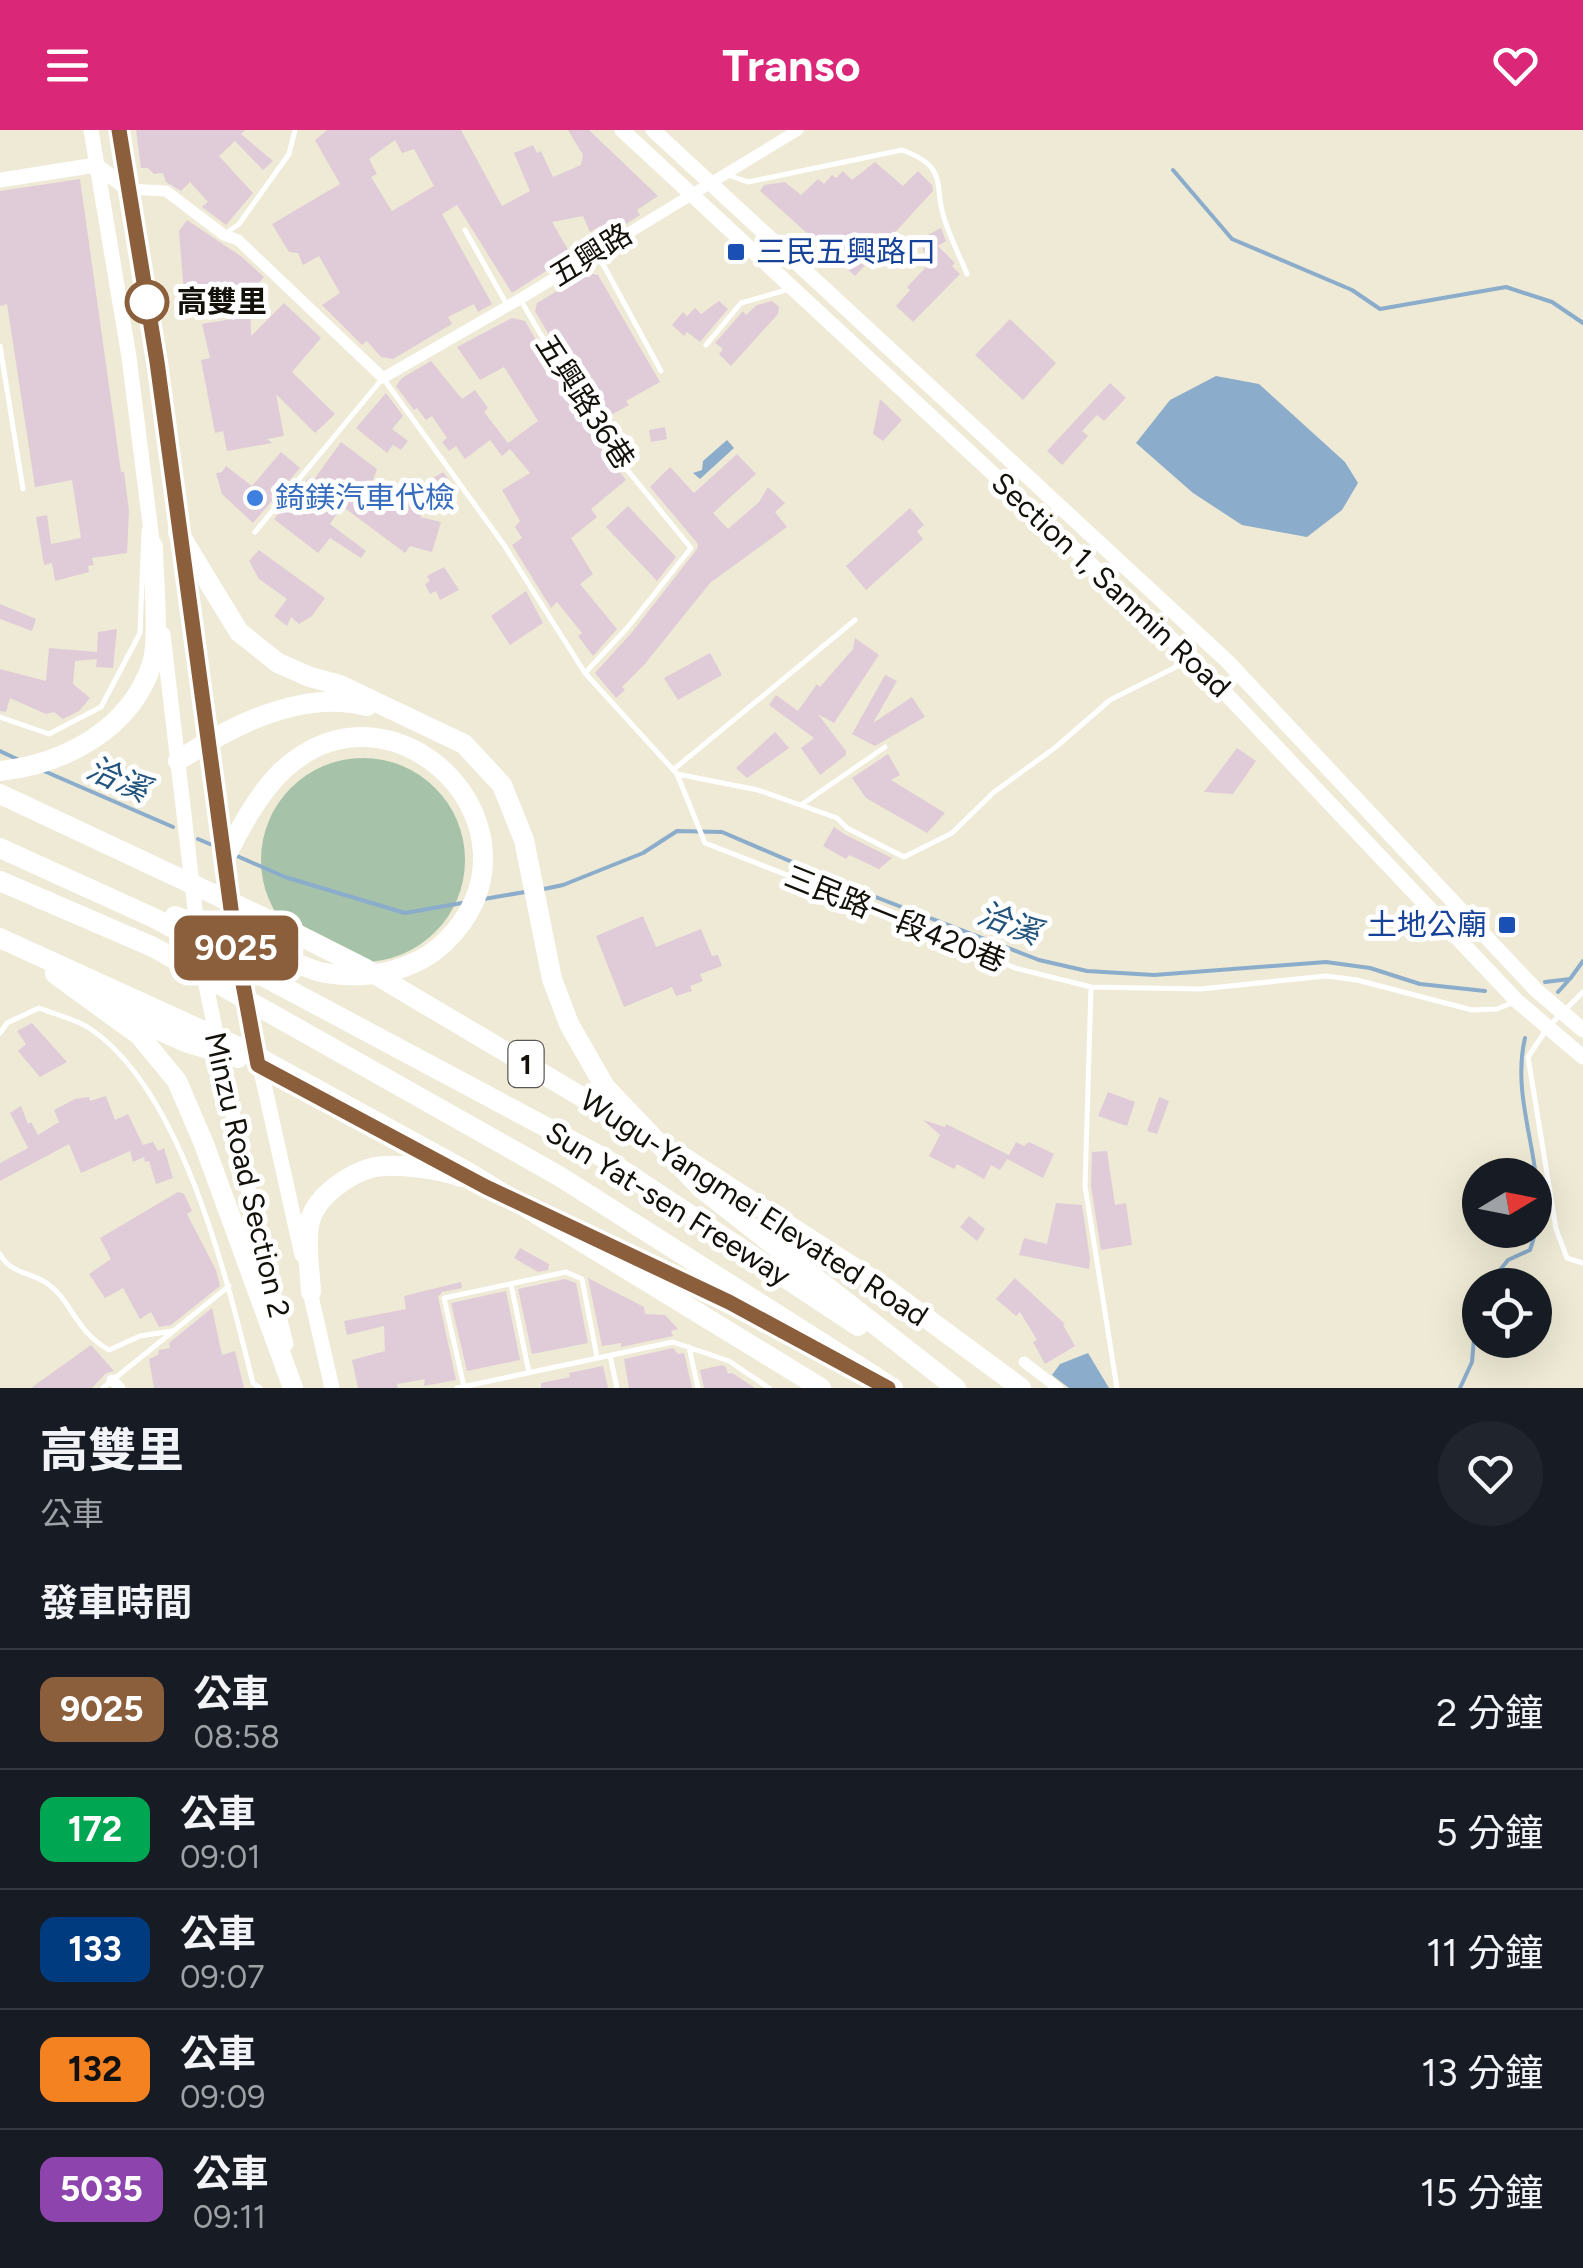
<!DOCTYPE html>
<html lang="zh-TW">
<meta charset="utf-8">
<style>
:root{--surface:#171b24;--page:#20242c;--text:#f1f3f6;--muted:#9ea1a6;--line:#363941;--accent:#db2777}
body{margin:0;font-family:Figtree,"Noto Sans TC",sans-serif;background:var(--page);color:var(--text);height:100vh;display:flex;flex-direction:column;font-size:38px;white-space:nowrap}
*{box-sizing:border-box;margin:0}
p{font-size:32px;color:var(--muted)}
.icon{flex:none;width:55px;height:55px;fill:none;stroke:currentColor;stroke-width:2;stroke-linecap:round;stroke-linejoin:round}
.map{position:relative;height:1258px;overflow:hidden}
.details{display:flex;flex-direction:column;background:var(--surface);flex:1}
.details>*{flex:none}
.badge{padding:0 20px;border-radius:15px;font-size:35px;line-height:65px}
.needle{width:65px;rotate:80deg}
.buttons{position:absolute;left:1462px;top:1028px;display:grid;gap:20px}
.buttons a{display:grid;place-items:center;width:90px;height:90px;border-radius:50%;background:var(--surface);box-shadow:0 10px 40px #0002;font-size:50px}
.map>.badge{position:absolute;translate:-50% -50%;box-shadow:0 0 0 5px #fff}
h2{padding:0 40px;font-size:38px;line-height:90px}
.round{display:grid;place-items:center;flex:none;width:105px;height:105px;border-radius:52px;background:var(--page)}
.head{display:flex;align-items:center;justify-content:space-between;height:170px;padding:0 40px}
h1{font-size:48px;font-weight:700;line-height:75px}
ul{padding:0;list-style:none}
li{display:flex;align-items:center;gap:30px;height:120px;padding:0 40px;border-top:2px solid var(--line)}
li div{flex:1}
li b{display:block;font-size:38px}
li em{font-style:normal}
li .badge{min-width:110px;font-weight:700;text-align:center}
header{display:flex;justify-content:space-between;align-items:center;height:130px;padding:0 40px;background:var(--accent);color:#fff;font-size:45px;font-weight:700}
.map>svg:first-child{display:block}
.green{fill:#a6c2a8}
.water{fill:#8bacca}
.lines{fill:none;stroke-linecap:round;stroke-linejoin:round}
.stream{stroke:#8bacca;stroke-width:4}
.building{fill:#e0ccd8;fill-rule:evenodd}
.lane{stroke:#fff;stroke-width:5}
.street{stroke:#fff;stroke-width:11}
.secondary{stroke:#fff;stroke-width:15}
.highway{stroke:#fff;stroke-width:20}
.line-casing{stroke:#fff;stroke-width:22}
.line{stroke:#8b5e3c;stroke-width:15}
.transit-dot{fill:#1a4fb4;stroke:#fff;stroke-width:4}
.stop-dot{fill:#fff;stroke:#8b5e3c;stroke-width:5}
.shop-dot{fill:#3f7fe0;stroke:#fff;stroke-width:4}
.labels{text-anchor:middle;stroke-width:10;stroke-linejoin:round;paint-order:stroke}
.shield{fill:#fff;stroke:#5a5854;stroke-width:2.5}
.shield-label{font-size:28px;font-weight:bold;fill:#13110a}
.transit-label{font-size:30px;fill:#164399;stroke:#fff;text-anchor:start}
.street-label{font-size:30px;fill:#13110a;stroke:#fff}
.stop-label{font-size:30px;font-weight:bold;fill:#13110a;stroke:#fff;text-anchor:start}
.shop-label{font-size:30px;fill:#366cbe;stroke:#fff;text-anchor:start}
.water-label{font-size:32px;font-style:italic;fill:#22547e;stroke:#fff}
</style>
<header><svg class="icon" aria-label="menu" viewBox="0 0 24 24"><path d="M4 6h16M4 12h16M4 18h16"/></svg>Transo<svg class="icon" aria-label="heart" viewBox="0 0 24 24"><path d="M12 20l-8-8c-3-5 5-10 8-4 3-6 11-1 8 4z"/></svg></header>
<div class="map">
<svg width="1583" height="1258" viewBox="0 0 1583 1258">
<rect width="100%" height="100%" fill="#eeead5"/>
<path class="green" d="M261 730a102 102 0 1 1 204 0a102 102 0 1 1-204 0Z"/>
<path class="water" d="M1216,246L1259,254L1345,332L1358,353L1342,380L1307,407L1242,395L1193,363L1136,313L1170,270Z
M727,310L734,318L700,349L693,343L702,340L703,331Z
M1088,1223L1109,1258H1069L1052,1245L1060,1234Z"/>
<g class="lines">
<path class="stream" d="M1173,40L1232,109L1352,160L1380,179L1506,157L1552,172L1583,193
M0,621L19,630
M44,641L173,697
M198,709L217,717
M237,726L285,747L405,783L462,773
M544,759L563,755L643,723L677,701L722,702L860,761L1039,830L1087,841L1154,845L1326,832L1370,838L1420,854L1485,861
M484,769L525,762
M1545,852L1570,849L1583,831
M1558,862L1568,851
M1488,1155L1508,1130L1530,1120C1556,1050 1508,980 1525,908
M1460,1258L1472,1232L1476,1186L1480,1175"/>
</g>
<path class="building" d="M136,0H245L241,4L273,31L263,40L235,11L219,26L253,63L226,95L202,77L208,72L190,52L181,61L166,52L163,43L154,44L148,38H141Z
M327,0H461L502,76L530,61L514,23L533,15L537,23L541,21L553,47L581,35L583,25L568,0H589L658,66L637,80L640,85L626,94L623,89L603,102L600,96L590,102L583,86L552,92L571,125L512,163L457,75L442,84L492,174L478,182L474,174L448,187L452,194L393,229L381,227L367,211L362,215L322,175L340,163L319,126L303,135L298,123L289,122L272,94L340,54L315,10ZM395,10L402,23L414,19L434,56L392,81L371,47L377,44L369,29Z
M875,32L903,56L918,41L932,55L933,61L855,146L760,61L764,55L785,52L801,65L818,49L824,54L832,45L836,48L843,41L852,50Z
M80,49L118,320L121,342H124L129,381L127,423L92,428L94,435L88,436L89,442L55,451L52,433L44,435L36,387L47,385L51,414L81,408L72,350L35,357L7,174L0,176V61Z
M187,90L242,127L264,147L250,163L251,206L284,173L321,208L292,242L335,284L315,303L276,264L284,306L267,309L272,313L227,321L223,301L215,303L201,230L210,228L202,194L243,187L203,169L196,180L185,175L179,101Z
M941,98L946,111L938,116L955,133L952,136L960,144L913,192L896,176L910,160L907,157L930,133L918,110Z
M587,143L598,145L660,252L626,271L629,275L611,285L617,297L606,303L535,181L537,173Z
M719,171L728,179L700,212L687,202L684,206L672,195L683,182L687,186L695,178L701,184Z
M772,171L779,177L778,184L731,236L719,224L723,219L715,213L743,181L746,185L757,175Z
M512,188L525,191L594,310L626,350L591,379L597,387L571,408L593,444L580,454L617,499L593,526L578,506L582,503L557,472L551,478L512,415L522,408L515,397L520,391L502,360L530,343L510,319L502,326L490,310L465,329L456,316L449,321L442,312L447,308L432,286L426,290L417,278L414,280L396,256L402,248L431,231L462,269L475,260L488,278L484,282L508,313L538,291L504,237L480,250L457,217Z
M1010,189L1056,233L1023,270L975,225Z
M1110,253L1126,268L1104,291L1097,285L1082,301L1088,306L1062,335L1047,321Z
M386,263L403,286L392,299L408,311L401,320L393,315L387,323L356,298Z
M880,269L902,290L883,311L873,304Z
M665,297L667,309L651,312L649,300Z
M341,312L377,339L373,350L393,366L411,347L418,357L443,342L449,350L424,367L430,374L420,387L441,392L432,422L410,416L405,423L342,376L330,394L366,421L361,428L330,408L318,423L274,389L309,347L313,351Z
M281,322L300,338L253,393L222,364L216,343L222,342L226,336L252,356Z
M737,324L756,344L713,383L728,399L759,372L768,357L785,373L775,382L787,397L710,453L644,535L622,557L625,560L616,568L595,543L633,501L697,419L698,414L650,357L670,337L694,363Z
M628,376L676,427L657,451L606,397Z
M910,378L924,395L917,401L923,409L866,460L846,436Z
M259,420L325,468L312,486L299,494L291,487L287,496L274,486L287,469L259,449L249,431Z
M444,437L459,460L440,470L436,461L430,464L425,454L430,451L427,446Z
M526,461L543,493L510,515L491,486Z
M0,474L36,489L32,501L0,489Z
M117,499L113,538L96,537L97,529L75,531L73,554L90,568L79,581L63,589L54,582L46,584L10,568L6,582L0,581V539L46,551L49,518L97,522L98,502Z
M855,508L879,525L834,593L818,584L846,621V625L820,645L801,618L814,608L769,575L776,565L798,581L817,554L820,557L853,519Z
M710,523L722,545L678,570L664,548Z
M885,545L897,551L873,593L912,567L925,587L875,616L852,604Z
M775,602L789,618L747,648L736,638Z
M1237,618L1256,631L1233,664L1204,662Z
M888,624L900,645L891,650L945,683L927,703L866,668L852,648Z
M834,697L844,704L892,728L879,739L849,725L846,729L823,716Z
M643,786L656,817L701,799L712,826L718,825L722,836L700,844L703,851L690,856L692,861L676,866L672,857L624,877L596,806Z
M32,893L67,932L40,947L18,921L26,914L17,901Z
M1108,962L1135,972L1127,996L1098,986Z
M106,966L115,990L128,984L143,1015L153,1012L158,1021L164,1018L173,1048L156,1054L149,1031L145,1032L144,1027L133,1032L130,1021L81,1043L69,1014L0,1051V1033L28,1018L10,983L21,976L28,994L31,992L38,1005L59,992L54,980L75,969L89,967L90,971Z
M1159,967L1169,971L1157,1004L1147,1001Z
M923,990L945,997L946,994L1009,1025L1016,1012L1024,1016L1029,1012L1054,1024L1043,1048L1007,1029L1000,1040L991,1035L984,1049L957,1034L954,1039L929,1026L940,1005Z
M1107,1021L1115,1075L1126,1073L1132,1115L1101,1120L1091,1056L1092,1022Z
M178,1062L184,1064L192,1081L187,1084L216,1140L220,1156L171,1195L159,1197L151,1182L140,1189L123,1158L105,1168L89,1144L111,1129L100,1108Z
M1056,1073L1082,1075L1090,1129L1089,1139L1019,1125L1024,1108L1047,1114Z
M969,1086L985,1099L977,1111L960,1097Z
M520,1118L549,1134L548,1140L538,1142L514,1128Z
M588,1148L644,1177L645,1184L665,1185L678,1199L671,1201L673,1206L621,1217V1213L602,1216Z
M1015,1148L1065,1194L1063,1195L1075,1216L1045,1234L1033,1212L1037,1210L1020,1182L1016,1186L996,1169Z
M565,1149L576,1153L588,1213L532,1224L518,1159Z
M461,1152L462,1158L442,1162L438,1167L456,1250L424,1256L425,1249L397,1254L398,1258H358L352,1230L385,1221L384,1196L347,1205L344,1191L406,1179L404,1166Z
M506,1161L520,1230L467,1241L451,1173Z
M212,1178L222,1225L235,1221L244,1258H154L149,1229L158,1225L159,1220L170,1218L169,1213Z
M91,1215L114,1241L106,1243L92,1258H31Z
M673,1218L678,1224L684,1223L692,1258H629L624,1229Z
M722,1235L726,1237L728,1244L732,1243L755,1258H704L700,1240Z
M603,1236L608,1258H541V1253L570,1247L569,1243Z"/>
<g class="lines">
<path class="lane" d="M728,45L748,52L902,20C951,38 932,55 945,91C951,109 960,127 967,144
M465,100L507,175
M226,103L239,94L289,24L295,0
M598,125L661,241
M520,169L602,309L691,418L628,497L585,543
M706,215L741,173L790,159
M0,216L23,359
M255,402L383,248L504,415L585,543L677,644L758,660L837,688L847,698L904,727L952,703L994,662L1056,617L1110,570L1190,530
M0,587L49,604L101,577L140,503L144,400
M673,640L855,490
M677,644L705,713L941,805L1015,838L1091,857L1201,859L1326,846L1357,850L1472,880L1497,879L1514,872
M801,675L885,617
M1091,857L1085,1056L1117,1258
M1583,862L1548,897L1528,927L1556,1099L1567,1128L1583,1133
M0,903L7,893L39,878C54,884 75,889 89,898C182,959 227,1149 253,1253L260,1258
M0,1124C10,1144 32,1142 48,1154C72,1171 74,1200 109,1220L140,1206L172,1201
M511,1154L529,1243
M689,1217L698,1258
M610,1226L617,1258
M464,1257L444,1168L566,1142L582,1149L597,1227
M103,1258L229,1156
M457,1258L673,1212L729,1231L769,1258"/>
<path class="street" d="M128,59L166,61L224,105L238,110L383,248L520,169L798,0
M1024,1232L1058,1258
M112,1250L120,1258"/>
<path class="secondary" d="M91,0L129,227L154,426
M119,0L157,232L241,851L302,1125
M622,0L1193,529L1517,871L1583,927
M653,0L1227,531L1536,860L1583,900
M0,50L96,35L128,59
M163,504L201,831L252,1078L286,1214
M308,1153L332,1258"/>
<path class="highway" d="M178,402L239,502L278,533L310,547L340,555L464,614L502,655L524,710L552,849L569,894L605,957L702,1059L956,1258
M178,631C230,596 303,559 367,576
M0,641C64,634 130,600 152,534C160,507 153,446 153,416
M0,664L271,791L366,839L634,998
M0,718L154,788L604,1028L858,1196
M0,751L153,817L559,1046L893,1258
M175,786C208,799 242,811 275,824C291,830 308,840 325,843C367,850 414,842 445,812C558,701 394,535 282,641C258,664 239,700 224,730
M0,808L243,919L468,1042L821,1258
M55,844L139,905L177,951L204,1014L293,1258
M96,872L188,913L238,928
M680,1025L887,1159L1021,1258
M603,1112L761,1189
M311,1162C310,1140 305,1113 310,1091C316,1066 351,1042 375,1037C396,1033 441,1039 461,1047"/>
</g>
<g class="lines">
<defs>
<path id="line" d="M119,0L157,232L236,816L258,935L486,1057L729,1172L888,1258"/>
</defs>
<use href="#line" class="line-casing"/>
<use href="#line" class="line"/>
</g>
<g class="transit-dot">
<rect x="726" y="112" width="20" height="20" rx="5"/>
<rect x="1497" y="785" width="20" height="20" rx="5"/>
</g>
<circle class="stop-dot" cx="147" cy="172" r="20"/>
<circle class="shop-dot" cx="255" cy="368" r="10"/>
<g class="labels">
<rect class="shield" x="508.5" y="911" width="35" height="46" rx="8"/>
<g class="shield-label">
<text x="526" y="944">1</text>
</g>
<g class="transit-label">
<text x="756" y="132">三民五興路口</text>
<text x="1487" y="805" text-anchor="end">土地公廟</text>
</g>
<g class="street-label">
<text transform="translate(591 125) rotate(-32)" y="10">五興路</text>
<text transform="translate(585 272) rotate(57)" y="10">五興路36巷</text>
<text transform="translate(1111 455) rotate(43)" y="10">Section 1, Sanmin Road</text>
<text transform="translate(895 789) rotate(22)" y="10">三民路一段420巷</text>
<text transform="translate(247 1045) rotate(77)" y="10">Minzu Road Section 2</text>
<text transform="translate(668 1074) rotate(32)" y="10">Sun Yat-sen Freeway</text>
<text transform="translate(754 1078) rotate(33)" y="10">Wugu-Yangmei Elevated Road</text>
</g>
<g class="stop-label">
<text x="177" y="182">高雙里</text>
</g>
<g class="shop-label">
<text x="275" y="378">錡鎂汽車代檢</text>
</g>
<g class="water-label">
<text transform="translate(118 649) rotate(24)" y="11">洽溪</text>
<text transform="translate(1009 793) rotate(21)" y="11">洽溪</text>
</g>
</g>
</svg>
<div class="buttons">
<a><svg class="needle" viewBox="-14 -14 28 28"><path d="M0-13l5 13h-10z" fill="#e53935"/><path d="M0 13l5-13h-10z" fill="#9ea1a6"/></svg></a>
<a><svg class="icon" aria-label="locate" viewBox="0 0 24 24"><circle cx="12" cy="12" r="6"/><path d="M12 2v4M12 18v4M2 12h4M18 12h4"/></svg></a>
</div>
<b class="badge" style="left:236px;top:818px;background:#8b5e3c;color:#fff">9025</b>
</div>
<section class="details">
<div class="head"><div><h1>高雙里</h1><p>公車</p></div><a class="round"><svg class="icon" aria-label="heart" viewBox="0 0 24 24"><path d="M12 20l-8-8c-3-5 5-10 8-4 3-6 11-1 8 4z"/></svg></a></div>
<h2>發車時間</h2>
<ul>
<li><span class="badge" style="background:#8b5e3c;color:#fff">9025</span><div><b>公車</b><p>08:58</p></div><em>2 分鐘</em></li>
<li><span class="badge" style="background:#00a651;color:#fff">172</span><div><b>公車</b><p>09:01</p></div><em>5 分鐘</em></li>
<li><span class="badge" style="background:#003b80;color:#fff">133</span><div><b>公車</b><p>09:07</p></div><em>11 分鐘</em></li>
<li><span class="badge" style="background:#f58220;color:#111">132</span><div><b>公車</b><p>09:09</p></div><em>13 分鐘</em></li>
<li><span class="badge" style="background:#8e44ad;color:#fff">5035</span><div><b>公車</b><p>09:11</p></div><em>15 分鐘</em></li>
</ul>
</section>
